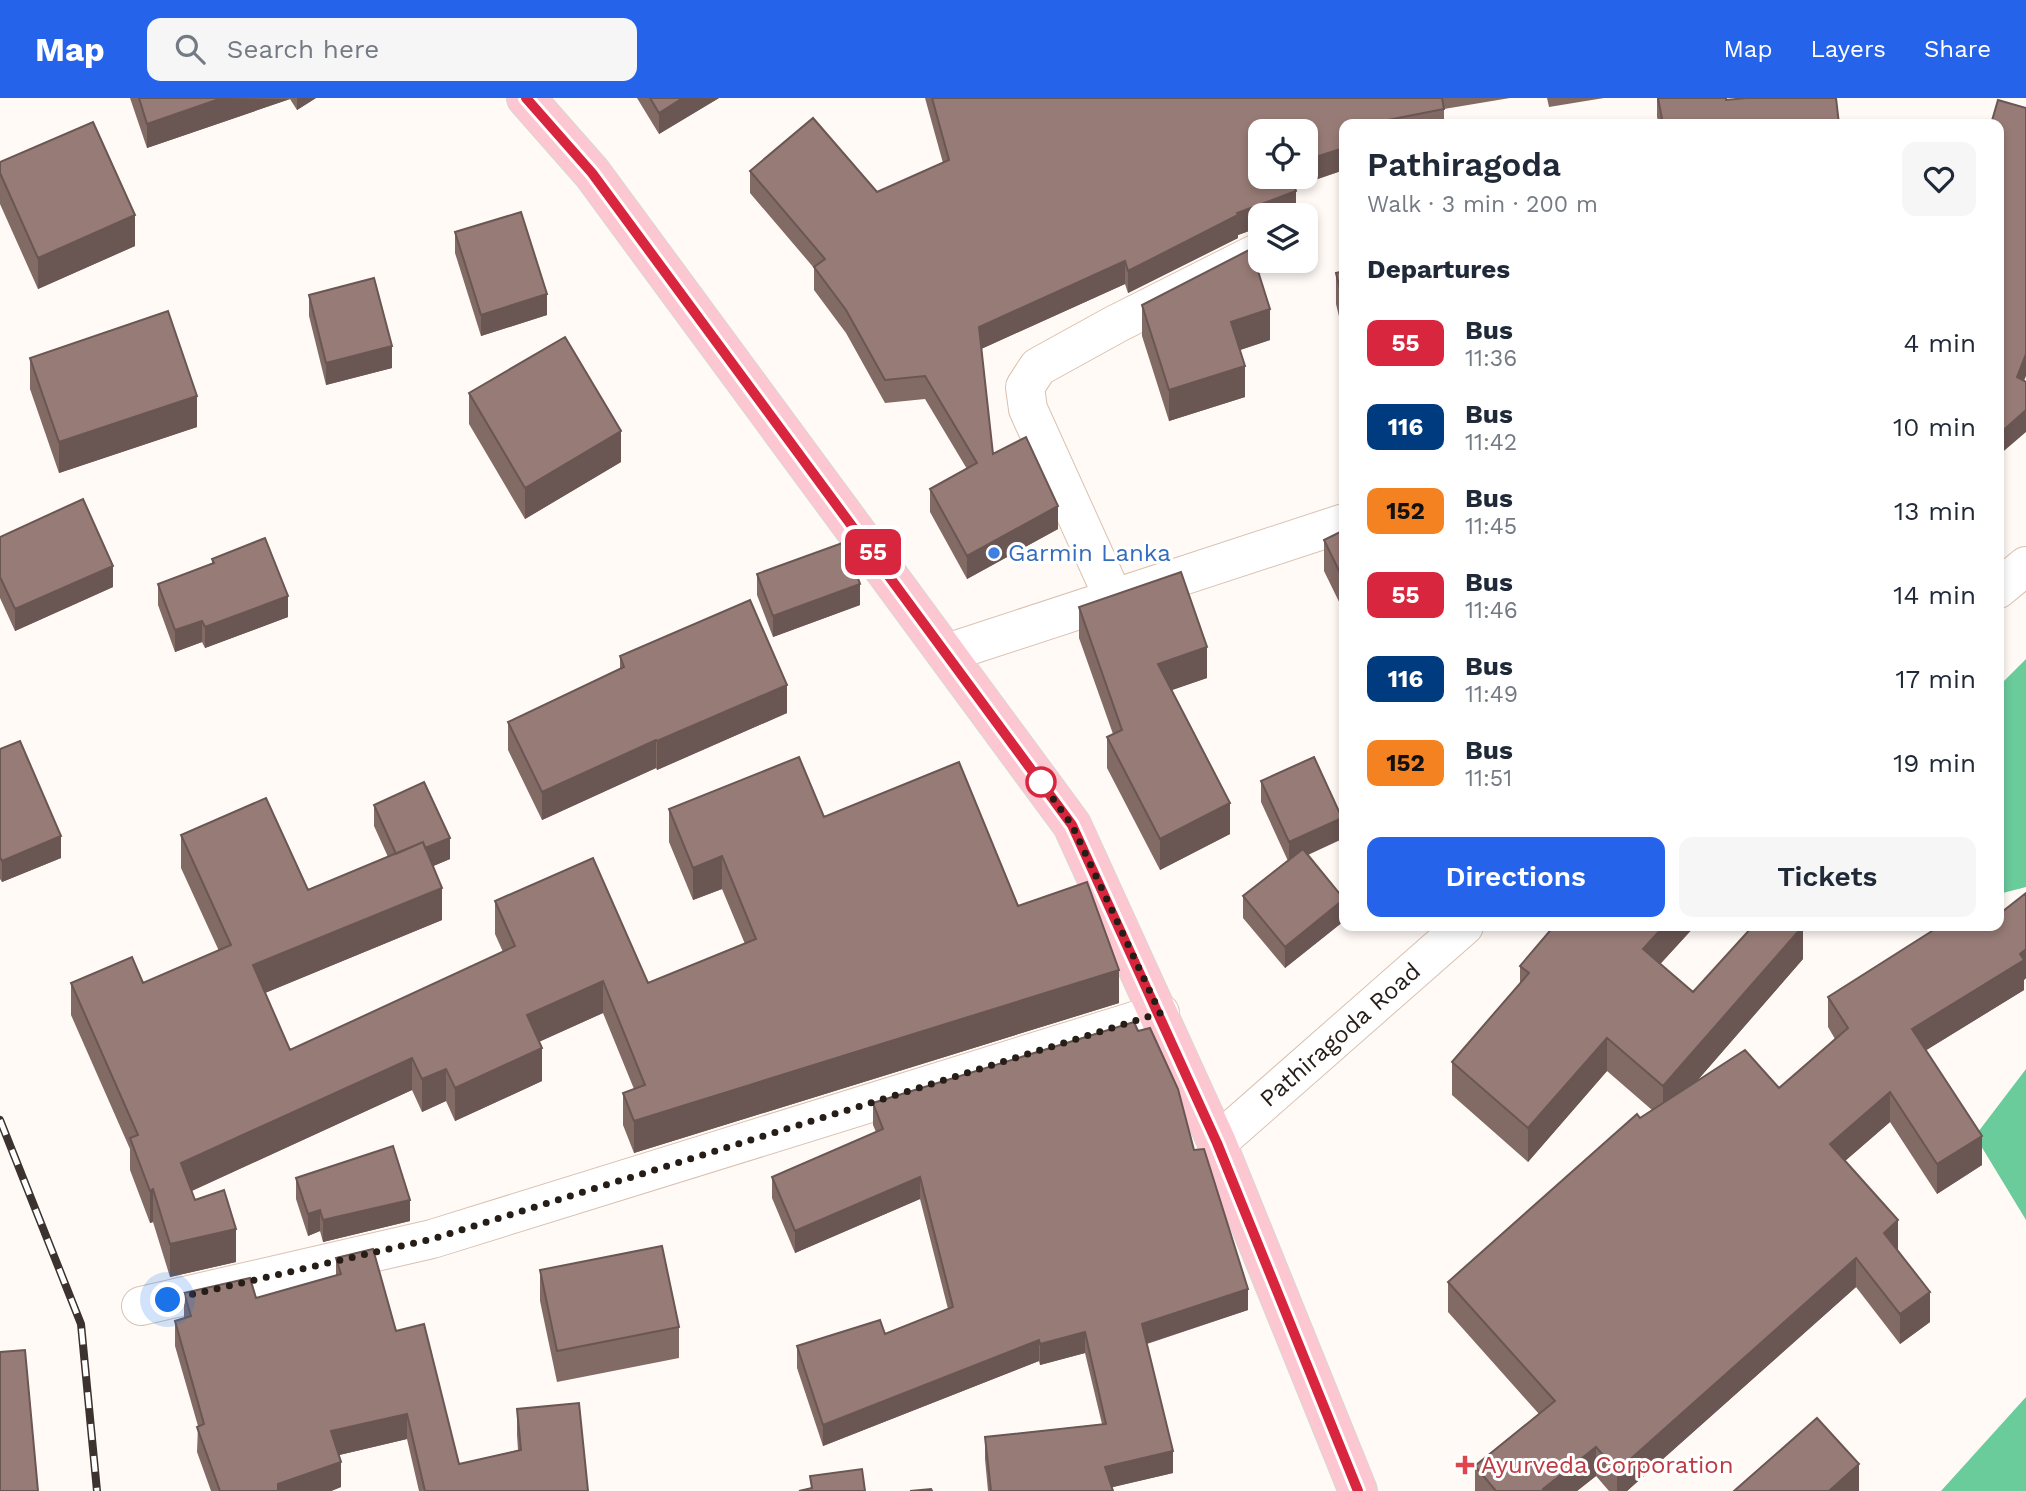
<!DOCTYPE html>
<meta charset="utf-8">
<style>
:root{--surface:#fff;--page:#f6f6f7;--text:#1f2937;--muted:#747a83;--accent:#2563eb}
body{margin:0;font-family:"Work Sans",sans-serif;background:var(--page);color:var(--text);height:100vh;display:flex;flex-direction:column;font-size:26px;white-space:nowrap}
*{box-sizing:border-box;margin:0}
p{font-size:23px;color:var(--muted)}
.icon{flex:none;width:38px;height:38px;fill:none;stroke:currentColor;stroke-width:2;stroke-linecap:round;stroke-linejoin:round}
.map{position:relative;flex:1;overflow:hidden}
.side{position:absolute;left:1339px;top:21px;width:665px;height:812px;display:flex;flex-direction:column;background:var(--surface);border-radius:14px;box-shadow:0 4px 10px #0003}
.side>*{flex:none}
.badge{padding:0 14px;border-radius:10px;font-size:24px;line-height:46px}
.tools{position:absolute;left:1248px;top:21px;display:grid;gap:14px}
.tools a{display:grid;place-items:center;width:70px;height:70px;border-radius:14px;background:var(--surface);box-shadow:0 4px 10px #0003;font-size:35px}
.you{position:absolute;width:35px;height:35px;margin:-18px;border:5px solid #fff;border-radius:50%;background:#1a73e8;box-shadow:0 0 0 10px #1a73e833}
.map>.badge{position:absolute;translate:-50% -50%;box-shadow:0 0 0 4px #fff}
h2{padding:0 28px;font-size:26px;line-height:63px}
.round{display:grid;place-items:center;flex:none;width:74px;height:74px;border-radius:14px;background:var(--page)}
.head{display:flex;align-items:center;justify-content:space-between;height:119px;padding:0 28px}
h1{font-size:33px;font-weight:600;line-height:52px}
.primary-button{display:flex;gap:14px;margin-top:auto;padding:14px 28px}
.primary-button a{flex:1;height:80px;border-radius:14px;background:var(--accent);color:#fff;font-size:28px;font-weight:600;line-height:80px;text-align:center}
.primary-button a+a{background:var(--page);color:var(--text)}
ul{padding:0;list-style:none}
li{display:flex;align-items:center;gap:21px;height:84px;padding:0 28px}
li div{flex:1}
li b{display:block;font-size:26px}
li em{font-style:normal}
li .badge{min-width:77px;font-weight:700;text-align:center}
header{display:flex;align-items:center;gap:42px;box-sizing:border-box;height:98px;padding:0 35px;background:var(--accent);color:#fff}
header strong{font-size:33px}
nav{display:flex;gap:38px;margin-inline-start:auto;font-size:24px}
.search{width:490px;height:63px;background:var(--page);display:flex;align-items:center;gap:18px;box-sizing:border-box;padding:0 24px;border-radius:14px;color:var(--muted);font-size:26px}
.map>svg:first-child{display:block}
.forest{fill:#6acb9b}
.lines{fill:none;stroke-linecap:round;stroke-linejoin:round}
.minor-casing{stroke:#dac1b1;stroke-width:40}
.major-casing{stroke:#d8d6d5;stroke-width:40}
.minor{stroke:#fff;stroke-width:38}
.major{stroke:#fcc7d0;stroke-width:38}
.rail-casing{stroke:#3c332e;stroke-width:8}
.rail{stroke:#fff;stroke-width:5;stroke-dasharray:16;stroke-linecap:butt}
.wall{fill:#826a65}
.shaded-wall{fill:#6a5653}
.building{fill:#977b76;stroke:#6a5653;stroke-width:2}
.line-casing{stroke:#fff;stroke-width:16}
.line{stroke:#d7263d;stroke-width:10}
.walk{stroke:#261d17;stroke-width:7;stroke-dasharray:0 12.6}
.shop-dot{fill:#3f7fe0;stroke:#fff;stroke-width:2.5}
.stop-dot{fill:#fff;stroke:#d7263d;stroke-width:3.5}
.health-dot{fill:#e0444e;stroke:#fff;stroke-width:2.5}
.labels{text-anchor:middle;stroke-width:6;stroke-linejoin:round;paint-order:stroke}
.shop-label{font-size:24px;fill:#366cbe;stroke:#fff;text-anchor:start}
.street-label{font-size:24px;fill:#261d17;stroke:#fff}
.health-label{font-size:24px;fill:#be3a42;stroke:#fff;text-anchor:start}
</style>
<header>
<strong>Map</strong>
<div class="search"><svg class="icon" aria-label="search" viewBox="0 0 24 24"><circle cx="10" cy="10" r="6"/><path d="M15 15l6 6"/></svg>Search here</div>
<nav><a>Map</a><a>Layers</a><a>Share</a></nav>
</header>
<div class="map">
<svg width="2026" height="1393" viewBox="0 0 2026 1393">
<rect width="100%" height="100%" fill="#fffaf6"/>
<path class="forest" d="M2026,561V789L1999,796V588Z
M2026,971V1122L1975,1038Z
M2026,1299V1393H1941Z"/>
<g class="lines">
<defs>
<g id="minor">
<path d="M1998,491L2026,468"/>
<path d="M1114,501L1028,311L1025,289L1038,269L1116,226L1255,156"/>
<path d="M947,555L1344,425"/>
<path id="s1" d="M1217,1045L1464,828"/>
<path d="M141,1208L432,1141L1160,915"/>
</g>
<path id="major" d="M526,0L592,75L1072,727L1217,1045L1358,1393"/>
</defs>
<use href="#minor" class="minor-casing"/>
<use href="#major" class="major-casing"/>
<use href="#minor" class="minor"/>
<use href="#major" class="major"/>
<defs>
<path id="rail" d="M0,1022L81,1226L97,1393"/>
</defs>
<use href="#rail" class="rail-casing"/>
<use href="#rail" class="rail"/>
</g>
<path class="wall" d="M130,0H316L297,12L290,1L147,50Z
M637,0H719L659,36Z
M925,0H1510L1444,11V26H1344V72L1295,89L1296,116L1293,117H1260V129L1238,137V140L1128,195L1125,186L981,251L993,356L1058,431L967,481L930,414V391L967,371L925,301L885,305L846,235L814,192V170L750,95V73L877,94L943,65Z
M1547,0H1604L1549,9Z
M1657,0H1726V2L1839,26H1659L1657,19Z
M0,64L135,148L38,191L0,106Z
M455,134L547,217L481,238L455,155Z
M1344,173V239L1336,206V175Z
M309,197L392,270L326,287L309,218Z
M1142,207L1270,242L1240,252L1245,299L1169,323L1142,238Z
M30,260L197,329L59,375L30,291Z
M469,295L621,364L525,421L469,326Z
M1344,432V514L1324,473V442Z
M0,439L113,489L15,533L0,500Z
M212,461L288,519L205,550L202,544L175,554L158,507V486L212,465Z
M757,476L860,507L773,539L757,497Z
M1079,509L1207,580L1171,592L1230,736L1160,772L1107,670V639L1113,636L1079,540Z
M620,558L787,615L657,672L656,670L542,722L508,652V624L620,571Z
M0,651L61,760L2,784L0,781Z
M1261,683L1342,741L1308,757L1344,801V823L1285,870L1243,820V798L1288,763L1261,704Z
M374,707L450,761L433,768L442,822L265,895L290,952L503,854L495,836V803L648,885L745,846L722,791L693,802L669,744V711L824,719L1018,808L1119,905L634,1055L623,1027V995L634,991L603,915L539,944L542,983L455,1023L446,1003L422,1014L412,992L191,1093L195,1102L236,1164L170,1179L153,1124L150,1125L130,1072V1051L71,917V885H143L219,853L181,770V737L308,792L388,759L374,728Z
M2026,795V880L2024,882V892L1926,952L1982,1067L1937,1096L1890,1024L1845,1063L1898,1152L1897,1153L1930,1224L1900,1246L1856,1189L1627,1393H1609L1596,1378L1577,1393H1475V1368L1539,1316L1448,1214V1184L1640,1020L1652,1012L1607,973L1528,1064L1452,997V964L1520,886V868L1554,828H1695L1660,866L1693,894L1803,861L1696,984L1779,990L1835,941L1828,929V899L1998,828Z
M1138,933L1194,1052L1248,1212L1147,1246L1173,1375L1112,1389L1113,1393H988L985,1361V1339L1102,1326L1085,1255L1040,1267L1039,1263L823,1348L797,1270V1248L885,1236L948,1211L920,1101L795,1155L772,1100V1079L876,1034L873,1027V1005Z
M296,1080L410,1123L323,1144L320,1133L308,1138L296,1101Z
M336,1160L396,1233L459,1366L518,1352L517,1337V1311L588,1393H419L407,1341L339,1357L341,1389L331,1393H211L197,1354L198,1328L175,1248V1223L184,1220V1195L256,1200L336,1178Z
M540,1172L679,1229V1260L557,1284L540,1203Z"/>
<path class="shaded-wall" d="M222,0L290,1L147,50V26Z
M297,0H316L297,12Z
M683,0H719L659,36V15Z
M1344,50V72L1287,91V79H1306V62Z
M1296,93V116L1293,117H1260V129L1238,137V140L1128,195V173L1237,115Z
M135,117V148L38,191V160Z
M1125,163V186L979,252V229Z
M547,196V217L481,238V217Z
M1270,211V242L1231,255V224Z
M392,248V270L326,287V265Z
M2026,256V278L2017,300V279Z
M1245,268V299L1169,323V292Z
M197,298V329L59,375V344Z
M2026,312V334L1998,358V337Z
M621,333V364L525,421V390Z
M1058,408V431L967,481V458Z
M113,468V489L15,533V511Z
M860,486V507L773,539V518Z
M288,498V519L205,550V529Z
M202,523V544L175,554V532Z
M1207,549V580L1158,597V566Z
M787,587V615L657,672V643Z
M656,642V670L542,722V694Z
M1230,705V736L1160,772V741Z
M1342,720V741L1289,765V744Z
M61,738V760L2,784V763Z
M450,740V761L398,783V762Z
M722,758V791L693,802V770Z
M442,790V822L253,900V867Z
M1344,801V823L1285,870V849Z
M1664,828H1695L1643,885V851Z
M1803,828V861L1663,1022V988Z
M2026,851V880L2024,882V892L1912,961V931Z
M1119,872V905L634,1055V1023Z
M603,883V915L527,949V917Z
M1607,940V973L1528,1064V1030Z
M542,950V983L455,1023V990Z
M412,960V992L181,1098V1065Z
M446,971V1003L422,1014V981Z
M1890,994V1024L1830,1076V1046Z
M1982,1038V1067L1937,1096V1066Z
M920,1079V1101L795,1155V1133Z
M153,1091V1124L150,1125V1093Z
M410,1102V1123L323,1144V1122Z
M320,1112V1133L308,1138V1116Z
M1898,1122V1152L1884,1165V1135Z
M236,1131V1164L170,1179V1146Z
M1856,1160V1189L1627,1393H1617V1373Z
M1248,1191V1212L1142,1247V1226Z
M1930,1194V1224L1900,1246V1216Z
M1085,1234V1255L1040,1267V1246Z
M1039,1242V1263L823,1348V1327Z
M407,1316V1341L331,1359V1333Z
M1596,1349V1378L1577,1393H1543V1391Z
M1173,1353V1375L1105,1391V1369Z
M341,1364V1389L331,1393H278V1386Z
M1859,1366V1393H1829Z"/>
<path class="building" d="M139,0H222L147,26Z
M650,0H683L659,15Z
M932,0H1442L1444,11L1372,25V26H1344V50L1306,62V33H1260V79H1291L1296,93L1237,115L1238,117L1128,173L1125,163L979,229L993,356L1026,339L1058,408L967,458L930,391L977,365L925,278L885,282L846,212L814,169L825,161L750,73L813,20L877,94L949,62Z
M1658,0H1726V2L1746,0H1836L1839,26H1663Z
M1998,2L2026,10V256L2017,279L2026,284V312L1998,337V26H1991Z
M93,24L135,117L38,160L0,75V64Z
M521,114L547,196L481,217L455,134Z
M1251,151L1270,211L1231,224L1245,268L1169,292L1142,207Z
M1344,173V208L1336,175Z
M374,180L392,248L326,265L309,197Z
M168,213L197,298L59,344L30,260Z
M565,239L621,333L525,390L469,295Z
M83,401L113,468L15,511L0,479V439Z
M1344,432V483L1324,442Z
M265,440L288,498L205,529L202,523L175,532L158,486L214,465L212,461Z
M845,444L860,486L773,518L757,476Z
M1181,474L1207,549L1158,566L1230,705L1160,741L1107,639L1122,632L1079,509Z
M750,502L787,587L657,643L656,642L542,694L508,624L624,569L620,558Z
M20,643L61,738L2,763L0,759V651Z
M799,659L824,719L959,664L1018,808L1087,784L1119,872L634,1023L623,995L645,987L603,883L527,917L542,950L455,990L446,971L422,981L412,960L181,1065L195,1102L224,1092L236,1131L170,1146L153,1091L150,1093L130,1040L138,1037L71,885L132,859L143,885L231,847L181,737L266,700L308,792L423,744L442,790L253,867L290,952L515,848L495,803L593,760L648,885L756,841L722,758L693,770L669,711Z
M1314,659L1342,720L1289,744L1261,683Z
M424,684L450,740L425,750L423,744L396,756L374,707Z
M1303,751L1344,801L1285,849L1243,798Z
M2026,795V851L2020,856L2024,862L1912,931L1982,1038L1937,1066L1890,994L1830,1046L1898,1122L1884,1135L1930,1194L1900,1216L1856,1160L1617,1373L1596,1349L1543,1391L1544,1393H1496L1475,1368L1555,1303L1448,1184L1637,1016L1640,1020L1745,952L1779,990L1848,930L1828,899L1940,828H1998V817Z
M1554,828H1664L1643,851L1693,894L1753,828H1803L1663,988L1607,940L1528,1030L1452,964L1529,875L1520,868Z
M1134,924L1138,933L1150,930L1178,991L1194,1052L1204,1051L1248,1191L1142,1226L1173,1353L1105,1369L1113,1393H991L985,1339L1106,1326L1085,1234L1040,1246L1039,1242L823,1327L797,1248L880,1222L885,1236L953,1209L920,1079L795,1133L772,1079L883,1031L873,1005Z
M393,1048L410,1102L323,1122L320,1112L308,1116L296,1080Z
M662,1148L679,1229L557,1253L540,1172Z
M373,1151L396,1233L424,1226L459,1366L521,1352L517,1311L579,1305L588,1393H425L407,1316L331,1333L341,1364L278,1386V1393H220L197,1329L204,1326L175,1223L191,1218L184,1195L250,1180L256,1200L341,1176L336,1160Z
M25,1252L38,1393H0V1254Z
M1817,1320L1859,1366L1829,1393H1734Z
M862,1371L865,1393H799L812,1390L810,1378Z
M931,1391L932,1393H910Z"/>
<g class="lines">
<defs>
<path id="line" d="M526,0L592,75L1072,727L1217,1045L1358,1393"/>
</defs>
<use href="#line" class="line-casing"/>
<use href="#line" class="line"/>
<path class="walk" d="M168,1202L432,1141L1160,915L1072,727L1041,684"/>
</g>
<circle class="shop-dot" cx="994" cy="455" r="7"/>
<circle class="stop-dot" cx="1041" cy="684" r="14"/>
<path class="health-dot" d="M1461.5 1356.5h7v7h7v7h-7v7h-7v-7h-7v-7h7z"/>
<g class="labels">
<g class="shop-label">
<text x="1008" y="463">Garmin Lanka</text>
</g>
<g class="street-label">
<text dy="8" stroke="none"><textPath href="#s1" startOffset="164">Pathiragoda Road</textPath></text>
</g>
<g class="health-label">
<text x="1481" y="1375">Ayurveda Corporation</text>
</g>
</g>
</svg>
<div class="tools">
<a><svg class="icon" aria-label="locate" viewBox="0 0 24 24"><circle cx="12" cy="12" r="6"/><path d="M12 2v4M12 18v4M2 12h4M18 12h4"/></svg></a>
<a><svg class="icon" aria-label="layers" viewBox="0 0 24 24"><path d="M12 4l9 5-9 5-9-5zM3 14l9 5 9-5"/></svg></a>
</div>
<div class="you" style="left:168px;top:1202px"></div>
<b class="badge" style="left:873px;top:454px;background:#d7263d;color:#fff">55</b>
<section class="side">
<div class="head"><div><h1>Pathiragoda</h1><p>Walk · 3 min · 200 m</p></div><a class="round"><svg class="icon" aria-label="heart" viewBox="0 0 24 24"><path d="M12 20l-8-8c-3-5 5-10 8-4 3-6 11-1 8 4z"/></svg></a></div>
<h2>Departures</h2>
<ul>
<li><span class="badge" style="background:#d7263d;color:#fff">55</span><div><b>Bus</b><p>11:36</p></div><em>4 min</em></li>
<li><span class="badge" style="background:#003b80;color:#fff">116</span><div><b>Bus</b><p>11:42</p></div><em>10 min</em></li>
<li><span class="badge" style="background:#f58220;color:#111">152</span><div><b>Bus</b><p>11:45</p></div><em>13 min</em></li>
<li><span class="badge" style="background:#d7263d;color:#fff">55</span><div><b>Bus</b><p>11:46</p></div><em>14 min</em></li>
<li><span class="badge" style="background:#003b80;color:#fff">116</span><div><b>Bus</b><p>11:49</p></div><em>17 min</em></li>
<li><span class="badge" style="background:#f58220;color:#111">152</span><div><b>Bus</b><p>11:51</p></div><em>19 min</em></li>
</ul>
<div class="primary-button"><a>Directions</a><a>Tickets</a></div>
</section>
</div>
